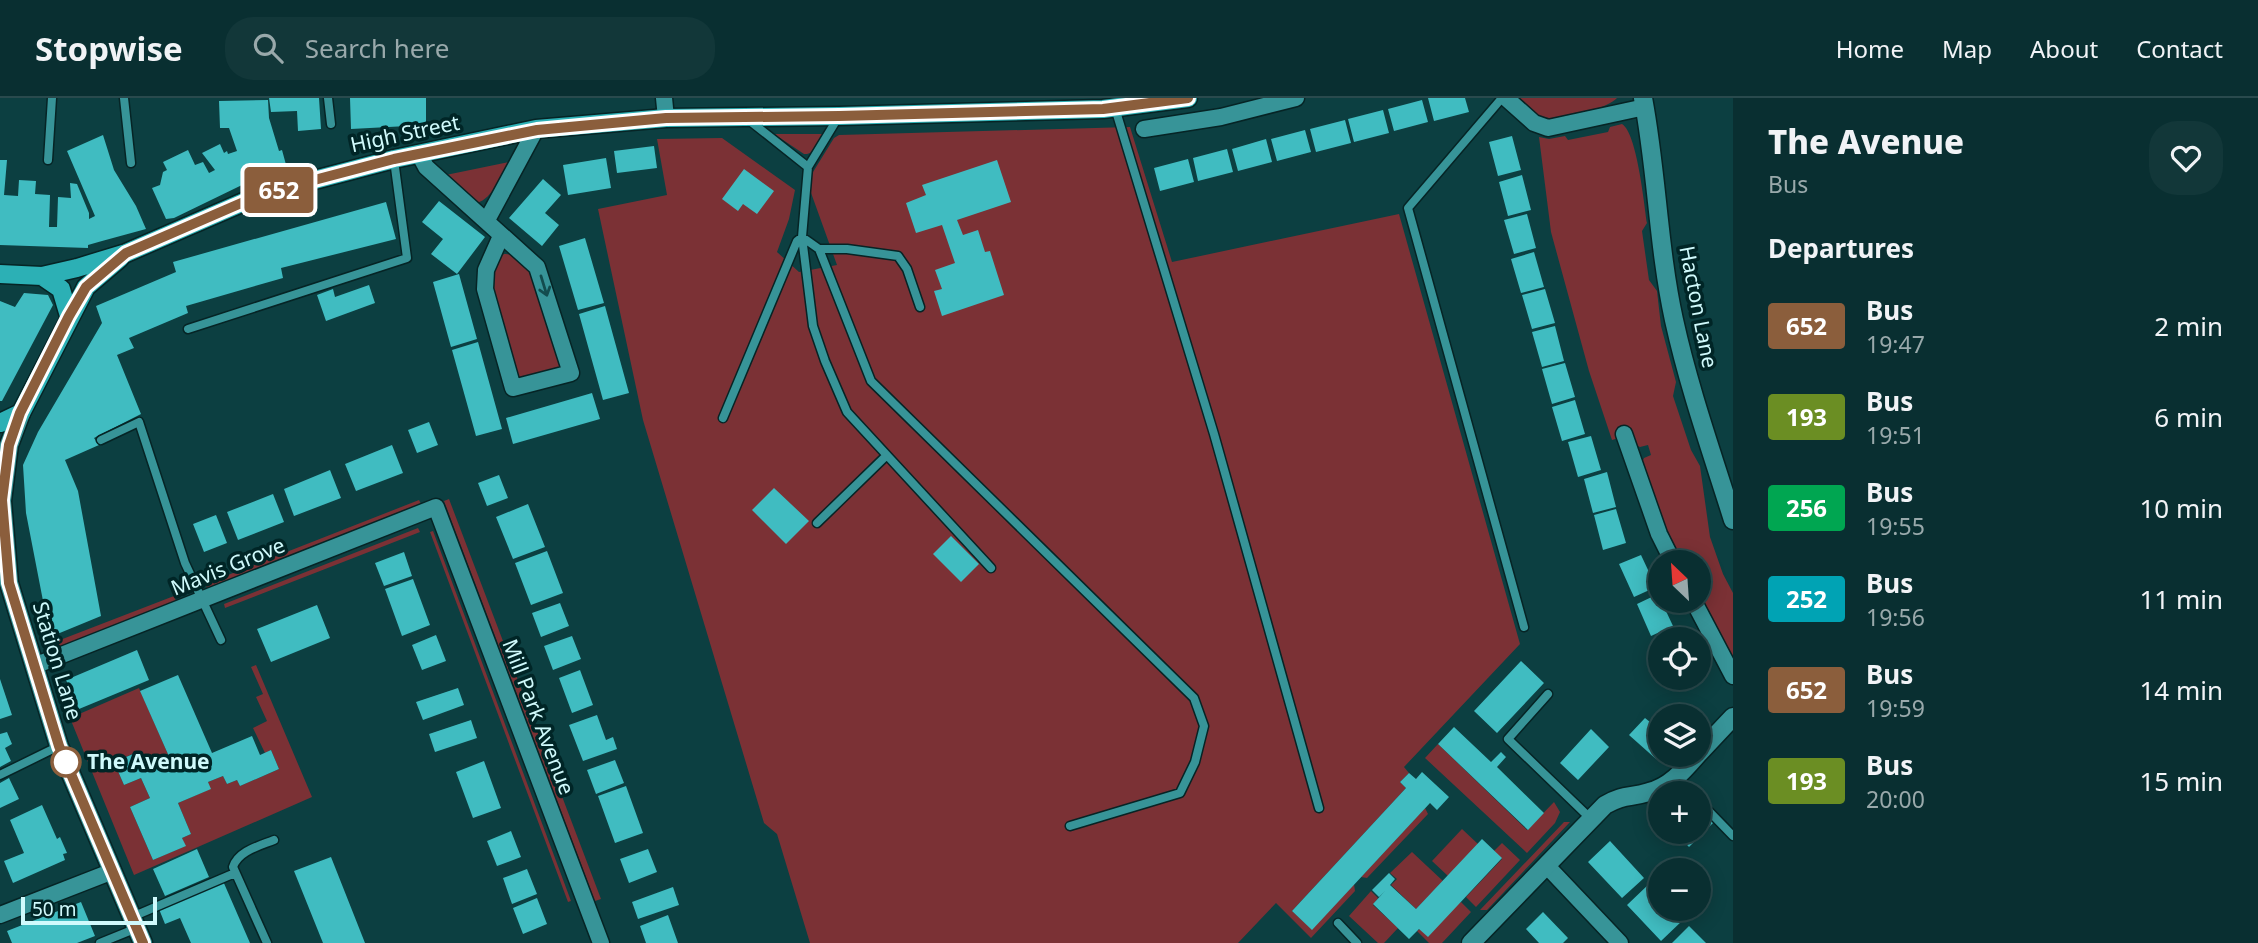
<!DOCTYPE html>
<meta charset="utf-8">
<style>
:root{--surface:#092f31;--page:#123739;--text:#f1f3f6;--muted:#99a9ab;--line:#294a4d}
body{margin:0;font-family:"Noto Sans",sans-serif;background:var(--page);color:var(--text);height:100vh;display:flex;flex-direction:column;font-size:26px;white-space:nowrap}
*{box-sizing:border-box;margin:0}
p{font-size:23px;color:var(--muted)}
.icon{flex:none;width:38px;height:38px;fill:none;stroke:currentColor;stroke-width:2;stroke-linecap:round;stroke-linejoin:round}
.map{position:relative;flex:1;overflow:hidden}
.panel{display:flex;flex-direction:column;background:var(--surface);width:525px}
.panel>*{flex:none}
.badge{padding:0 14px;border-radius:5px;font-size:24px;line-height:46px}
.needle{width:46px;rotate:335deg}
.controls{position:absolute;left:1648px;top:452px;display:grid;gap:14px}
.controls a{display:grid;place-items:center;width:63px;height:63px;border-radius:50%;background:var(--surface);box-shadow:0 4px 18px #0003,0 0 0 2px var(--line);font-size:35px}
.scale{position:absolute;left:21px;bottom:18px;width:136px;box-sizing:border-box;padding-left:7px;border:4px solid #d0fafc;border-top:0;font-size:19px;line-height:24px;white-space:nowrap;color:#d0fafc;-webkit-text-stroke:5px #002526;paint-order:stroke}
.map>.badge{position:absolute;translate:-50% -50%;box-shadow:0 0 0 4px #fff}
h2{padding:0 35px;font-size:26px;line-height:63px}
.round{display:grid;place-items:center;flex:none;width:74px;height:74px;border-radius:28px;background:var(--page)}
.head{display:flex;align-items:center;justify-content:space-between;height:119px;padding:0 35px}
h1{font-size:33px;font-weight:800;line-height:52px}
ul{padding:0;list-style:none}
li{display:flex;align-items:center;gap:21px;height:91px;padding:0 35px}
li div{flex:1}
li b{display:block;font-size:26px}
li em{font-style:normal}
li .badge{min-width:77px;font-weight:700;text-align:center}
header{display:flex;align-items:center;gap:42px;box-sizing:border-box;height:98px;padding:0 35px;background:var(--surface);border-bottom:2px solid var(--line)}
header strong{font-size:33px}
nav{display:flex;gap:38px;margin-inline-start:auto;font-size:24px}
.search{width:490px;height:63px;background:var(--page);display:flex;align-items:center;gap:18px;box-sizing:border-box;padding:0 24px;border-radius:28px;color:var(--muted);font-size:26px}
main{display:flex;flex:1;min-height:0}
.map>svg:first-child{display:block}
.green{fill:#7b3135}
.building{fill:#40bcc1}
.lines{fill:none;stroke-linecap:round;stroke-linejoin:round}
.lane-casing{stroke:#062425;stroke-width:11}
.street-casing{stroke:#062425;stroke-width:19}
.secondary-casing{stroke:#062425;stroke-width:21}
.primary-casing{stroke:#062425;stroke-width:21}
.lane{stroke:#379498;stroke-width:8}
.street{stroke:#379498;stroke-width:16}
.secondary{stroke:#379498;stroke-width:18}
.primary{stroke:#2cb0b5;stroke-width:18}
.oneway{stroke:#134c4e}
.line-casing{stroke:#fff;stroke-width:16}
.line{stroke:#8b5e3c;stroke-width:10}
.stop-dot{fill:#fff;stroke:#8b5e3c;stroke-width:3.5}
.labels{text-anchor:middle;stroke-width:7;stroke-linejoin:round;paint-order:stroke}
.street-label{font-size:21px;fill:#d0fafc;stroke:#002526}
.stop-label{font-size:21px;font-weight:bold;fill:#d0fafc;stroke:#002526;text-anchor:start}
</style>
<header>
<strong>Stopwise</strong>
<div class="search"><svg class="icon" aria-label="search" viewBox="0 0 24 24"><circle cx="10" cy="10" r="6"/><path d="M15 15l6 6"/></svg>Search here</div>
<nav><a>Home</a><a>Map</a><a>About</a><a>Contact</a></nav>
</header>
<main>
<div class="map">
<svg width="1733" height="845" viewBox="0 0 1733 845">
<rect width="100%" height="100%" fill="#0c3f41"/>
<path class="green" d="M1516,0H1617C1607,11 1559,24 1543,19C1533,17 1524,7 1516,0Z
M1622,26C1637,35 1644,105 1647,125L1642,133L1649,182L1657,193L1661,228L1676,284L1673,298L1691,352L1700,368L1710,439L1723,476L1733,495V567L1699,502V464H1679L1662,431L1641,367L1644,360L1651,357L1648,347L1640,349L1635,347L1629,337L1612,342L1589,273L1551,134L1539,39L1549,41L1565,38L1568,42L1608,34L1610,29Z
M1130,29L1172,164L1399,116L1520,546L1404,669L1409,675L1400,684L1406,690L1292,813L1312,831L1354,786L1355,793L1311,840L1276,805L1238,845H810L777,736L764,725L643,322L598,111L667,97L657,41L722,40L795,92L789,121L777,154L799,174L837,167L810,92V82L813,74L834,40L839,37Z
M774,36H823C818,45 815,57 804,56Z
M509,64C501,78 493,100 477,105L441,78Z
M504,156C516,155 527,166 532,176L562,271L517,284L490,183L500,159Z
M449,401L601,801L595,803L444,403Z
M419,402L421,406L207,490L205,486Z
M418,430L420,434L225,510L224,506Z
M433,433L571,803L568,804L430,434Z
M174,498L176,503L49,553L47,547Z
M256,567L312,699L134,777L70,620L139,590L171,663L146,674L137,654L114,664L124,687L141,680L150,700L130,709L153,762L185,748L182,740L191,736L178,705L210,691L208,684L223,678L227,686L237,682L240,688L279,671L271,652L265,655L253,630L267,623L256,599L263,596L251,569Z
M1438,646L1527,732L1554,704L1560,714L1555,725L1527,755L1425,660Z
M1425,710L1428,716L1367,780L1361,779Z
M1564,724H1570L1487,812H1480Z
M1462,731L1478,746L1448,778L1432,763Z
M1502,745L1520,762L1476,809L1466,799L1502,761L1494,753Z
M1412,754L1443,783L1416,811L1391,787L1397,781L1390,775Z
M1371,793L1378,800L1373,807L1398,830L1384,845H1378L1349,818Z
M1461,804L1471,814L1442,845H1429L1417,833Z"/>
<path class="building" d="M269,0H319L321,31L298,33L297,13L271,14Z
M350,0H426V27L351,31Z
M1428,0H1465L1469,14L1434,23Z
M268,2L269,20L279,53L282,52L288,74L242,87L174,120L166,121L152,90L160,87L163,74L167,72L163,64L188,52L195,67L203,64L209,75L215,72L202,55L220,46L224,55L227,53L228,56L237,53L229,30H220L219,3Z
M1422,2L1428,24L1394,33L1388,11Z
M1383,12L1389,35L1354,44L1348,21Z
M1345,22L1351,45L1316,54L1310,31Z
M1305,32L1311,54L1277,63L1271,41Z
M103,37L114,72L136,108L146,131L102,143L88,147V150L0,147V62H7L4,97L18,98L19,82L36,83L35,96L50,97L49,129H57L58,99L71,100L70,85L77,86L89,115V121L95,118L67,53Z
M1512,38L1521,72L1498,78L1489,44Z
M1266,41L1272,64L1238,73L1232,51Z
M654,48L657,70L617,75L614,53Z
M1227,51L1233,74L1198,83L1193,60Z
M606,60L611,90L568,97L563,67Z
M1188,61L1194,84L1160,93L1154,70Z
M997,62L1011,104L957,122L963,137L978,132L985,154L990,153L1004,197L942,218L934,193L942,191L935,172L955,165L942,127L916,135L906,105L926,97L922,87Z
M744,71L774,93L757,116L743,106L738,113L722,101Z
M1522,77L1531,112L1508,118L1499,84Z
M543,81L561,97L545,115L559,127L542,148L509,120Z
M439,103L485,139L457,176L431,156L443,141L422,124Z
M386,104L396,141L281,170L283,180L186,208L188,215L129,240L134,250L117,257L141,316L94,340L99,347L65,362L78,393L101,518L50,539L26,415L23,367L38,334L102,225L96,208L176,174L173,164Z
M1527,116L1536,150L1514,156L1504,122Z
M585,140L604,205L578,212L559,148Z
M1534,154L1544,189L1521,195L1511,161Z
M459,176L477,241L451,249L433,184Z
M369,187L375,205L326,223L317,197L333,191L335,199Z
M1545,191L1555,225L1532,231L1522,197Z
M24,195L48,197L53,207L2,303H0V203L15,209Z
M605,208L629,295L603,302L579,216Z
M1555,228L1564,263L1542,269L1532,234Z
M478,244L502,331L476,338L452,252Z
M1565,265L1575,299L1552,306L1542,271Z
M592,295L600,321L513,346L506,320Z
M1575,302L1585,336L1562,343L1552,309Z
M429,324L438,347L417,355L408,332Z
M1591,338L1601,372L1578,379L1568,344Z
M392,347L403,375L356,393L345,366Z
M330,372L341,400L294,418L284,391Z
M1607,374L1616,409L1593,415L1584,381Z
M499,377L508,400L487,408L478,385Z
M774,390L809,423L786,446L752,412Z
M273,396L284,424L238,442L227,414Z
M528,406L545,449L513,461L496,419Z
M1616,411L1626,445L1603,452L1594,417Z
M216,417L227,445L204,454L193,426Z
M951,438L979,466L961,484L933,456Z
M547,453L563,495L531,507L515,465Z
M404,454L412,478L384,488L375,465Z
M1641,457L1656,489L1634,499L1619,466Z
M413,481L430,527L402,538L385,491Z
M1658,496L1673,528L1651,538L1637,506Z
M560,505L569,528L541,539L532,515Z
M317,507L330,540L271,564L257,531Z
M1675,531L1679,541H1661V557L1653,541Z
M436,537L446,563L422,572L412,547Z
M572,538L581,561L553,572L544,548Z
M137,552L149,582L79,611L66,582Z
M1521,563L1544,585L1497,635L1474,613Z
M580,572L593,607L572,615L559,580Z
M178,577L212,655L252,638L260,657L271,652L279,671L240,688L237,682L227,686L223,678L208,684L211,691L178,705L191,736L182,740L186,748L153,762L130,709L150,700L141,680L124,687L114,664L138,654L146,674L171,663L140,593Z
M0,581L12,617L0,621Z
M458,590L464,607L423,622L416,604Z
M597,617L606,642L613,639L617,651L583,663L569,627Z
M1645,620L1661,633V655L1656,661L1629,637Z
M471,622L477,640L435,654L429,636Z
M1454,629L1491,664L1501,654L1506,659L1497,669L1544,715L1528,732L1438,646Z
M1591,631L1609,649L1578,682L1560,665Z
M7,634L12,646L5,650L11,663L0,669V636Z
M615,662L624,685L596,696L587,672Z
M484,663L501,710L473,720L456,674Z
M1422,674L1449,699L1437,712L1430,705L1312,832L1292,813L1406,690L1400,684L1409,675L1416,681Z
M9,680L19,701L0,710V685Z
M626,688L643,735L615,745L598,698Z
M42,707L57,741L60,739L67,755L63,756L65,762L13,785L4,763L24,755L10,722Z
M1699,708L1714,724L1689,749L1674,733H1699Z
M511,733L521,759L497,768L487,743Z
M1482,741L1502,760L1428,839L1419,831L1409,841L1373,806L1385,793L1379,799L1372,792L1389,775L1395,781L1390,787L1416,811Z
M1610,743L1644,780L1622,800L1588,764Z
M197,751L209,779L165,798L153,771Z
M648,751L657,774L629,785L620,761Z
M331,759L365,845H323L294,773Z
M527,771L537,796L512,806L503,780Z
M223,783L250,845H191L180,820L165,826L159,811Z
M1649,786L1661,798V810H1672L1683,822L1661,843L1627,807Z
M673,789L679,807L638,821L632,804Z
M537,800L547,826L523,836L513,810Z
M81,804L95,838L77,845H12L7,833Z
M1543,814L1568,840L1563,845H1539L1526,831Z
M668,817L678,845H646L640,828Z
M1689,828L1706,845H1672Z"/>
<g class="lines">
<defs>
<path id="lane" d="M124,0L131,65
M328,0L331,26
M1502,0L1408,110L1524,529
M1115,10L1214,336L1319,710
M839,18L808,69L802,139L813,228L825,263L847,314L991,470
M750,23L808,69
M48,62L52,0
M819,151H847L898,158L907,171L920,209
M188,231L407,160L394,62
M723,320L797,143L802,139L819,151L871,283L1194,600L1204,628L1195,664L1180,695L1070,728
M101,342L139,324L185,465L221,542
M817,425L886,358
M1548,596L1508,641L1590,720
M0,677L59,648
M1676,679L1691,695
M1699,703L1733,738
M132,819L235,775
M1338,825L1357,845
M100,845L137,830
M267,845L233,769C238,753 259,748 274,742"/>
<path id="street" d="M664,0L666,20
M1506,0L1534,25L1548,30L1645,9
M1144,31L1221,19L1296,0
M419,56L426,69L537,169L571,275L513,290L485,191L486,172L501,138
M487,122L536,31
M1624,336L1659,436L1673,464
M1693,502L1733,578
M34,568L436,409L601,845
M1546,767L1620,845
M0,817L113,773"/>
<path id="secondary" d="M1643,0C1657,73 1658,149 1674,222C1689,290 1712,355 1733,422
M21,315L9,347L2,403L9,485L59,648L143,845
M1699,655L1733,619
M1471,845L1605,707C1624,696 1630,700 1649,694C1670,689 1684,672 1698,656"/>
<path id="primary" d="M0,176L42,178L77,170L126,155L246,103L284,90L394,61L536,31L666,20L839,18L1103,11L1188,0
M42,178L61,191L69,218
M0,325L21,315L86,189L120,160"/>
</defs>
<use href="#lane" class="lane-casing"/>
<use href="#street" class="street-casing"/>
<use href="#secondary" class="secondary-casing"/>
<use href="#primary" class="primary-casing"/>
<use href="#lane" class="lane"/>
<use href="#street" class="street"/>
<use href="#secondary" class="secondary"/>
<use href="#primary" class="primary"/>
</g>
<defs><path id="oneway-shaft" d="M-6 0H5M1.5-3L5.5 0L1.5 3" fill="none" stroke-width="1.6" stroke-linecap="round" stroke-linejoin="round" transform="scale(1.75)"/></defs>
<use class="oneway" href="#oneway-shaft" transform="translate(544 188) rotate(73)"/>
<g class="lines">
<defs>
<path id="line" d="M143,845L59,648L9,485L2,402L9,347L20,315L69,218L86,189L126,155L246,103L284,90L394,61L537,32L666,20L839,18L1103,11L1188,0"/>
</defs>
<use href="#line" class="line-casing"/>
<use href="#line" class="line"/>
</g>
<circle class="stop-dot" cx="66" cy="664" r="14"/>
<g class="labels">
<g class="street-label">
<text transform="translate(405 36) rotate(-12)" y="7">High Street</text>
<text transform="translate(1698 209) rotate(79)" y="7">Hacton Lane</text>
<text transform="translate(228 469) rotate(-22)" y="7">Mavis Grove</text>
<text transform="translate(57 563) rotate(73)" y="7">Station Lane</text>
<text transform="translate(538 619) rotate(69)" y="7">Mill Park Avenue</text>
</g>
<g class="stop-label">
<text x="87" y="671">The Avenue</text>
</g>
</g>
</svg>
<div class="controls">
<a><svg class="needle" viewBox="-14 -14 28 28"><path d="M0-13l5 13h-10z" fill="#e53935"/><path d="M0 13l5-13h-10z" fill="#99a9ab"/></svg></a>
<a><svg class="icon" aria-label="locate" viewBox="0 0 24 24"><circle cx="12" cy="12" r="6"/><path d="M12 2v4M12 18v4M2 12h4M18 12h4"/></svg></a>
<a><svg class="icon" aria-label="layers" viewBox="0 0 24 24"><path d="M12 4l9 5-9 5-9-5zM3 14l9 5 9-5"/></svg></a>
<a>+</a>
<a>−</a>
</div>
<div class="scale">50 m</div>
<b class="badge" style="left:279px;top:92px;background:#8b5e3c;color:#fff">652</b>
</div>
<section class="panel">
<div class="head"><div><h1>The Avenue</h1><p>Bus</p></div><a class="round"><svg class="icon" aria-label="heart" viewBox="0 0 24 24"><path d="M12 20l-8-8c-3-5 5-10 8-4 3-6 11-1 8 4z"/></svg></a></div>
<h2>Departures</h2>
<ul>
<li><span class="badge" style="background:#8b5e3c;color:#fff">652</span><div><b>Bus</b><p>19:47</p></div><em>2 min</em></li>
<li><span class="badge" style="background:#6b8e23;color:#fff">193</span><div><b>Bus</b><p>19:51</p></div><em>6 min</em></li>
<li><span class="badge" style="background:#00a651;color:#fff">256</span><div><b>Bus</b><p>19:55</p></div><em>10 min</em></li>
<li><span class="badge" style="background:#00a3b4;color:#fff">252</span><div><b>Bus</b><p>19:56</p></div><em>11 min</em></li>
<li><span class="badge" style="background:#8b5e3c;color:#fff">652</span><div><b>Bus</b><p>19:59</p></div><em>14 min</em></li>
<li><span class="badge" style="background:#6b8e23;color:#fff">193</span><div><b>Bus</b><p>20:00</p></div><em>15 min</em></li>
</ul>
</section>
</main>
